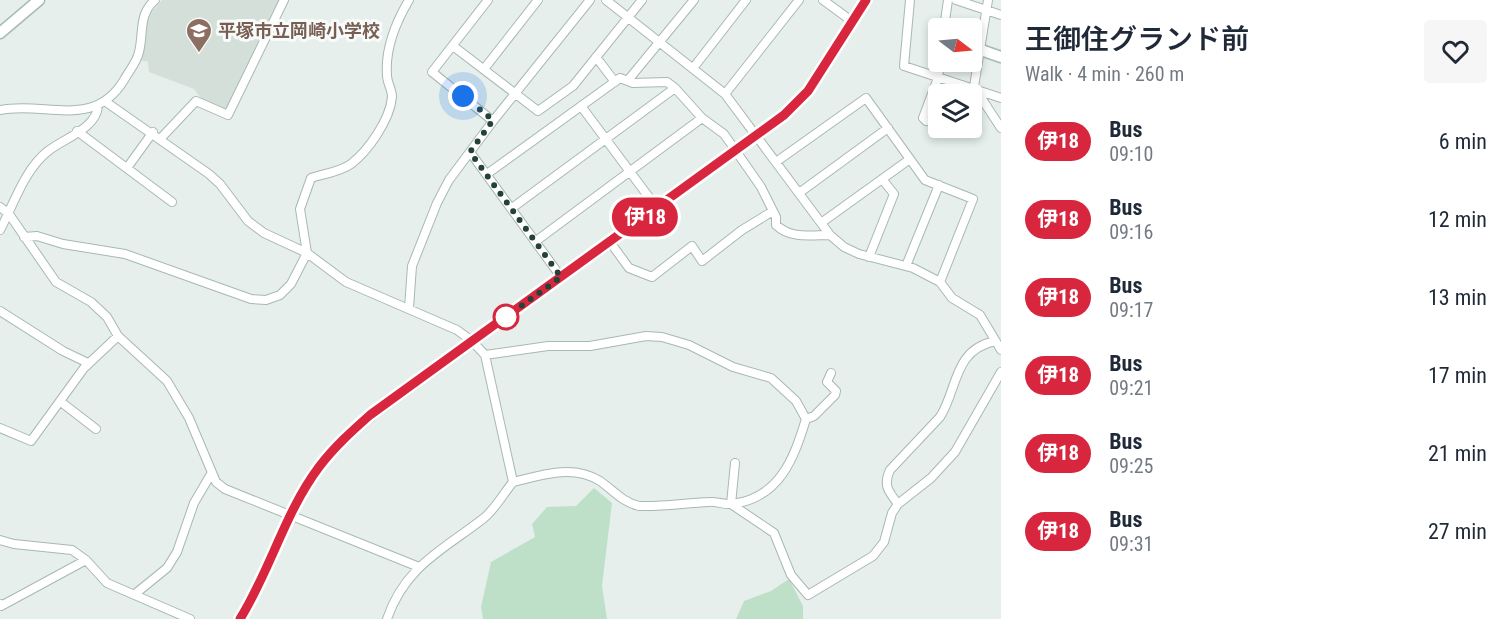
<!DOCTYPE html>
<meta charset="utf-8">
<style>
:root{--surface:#fff;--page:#f6f6f7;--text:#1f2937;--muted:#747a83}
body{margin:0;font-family:"Roboto Condensed","Noto Sans JP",sans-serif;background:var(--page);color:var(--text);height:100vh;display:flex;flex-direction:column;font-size:22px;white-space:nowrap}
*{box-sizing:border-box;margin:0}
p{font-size:20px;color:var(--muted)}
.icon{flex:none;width:33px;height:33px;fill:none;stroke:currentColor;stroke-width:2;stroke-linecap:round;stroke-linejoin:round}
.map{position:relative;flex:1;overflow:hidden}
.panel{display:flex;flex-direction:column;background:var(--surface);width:510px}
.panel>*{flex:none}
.badge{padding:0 12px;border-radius:20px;font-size:21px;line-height:39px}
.needle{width:39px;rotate:106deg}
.tools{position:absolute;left:928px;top:18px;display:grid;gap:12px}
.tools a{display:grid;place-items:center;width:54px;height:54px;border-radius:6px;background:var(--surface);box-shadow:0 3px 9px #0003;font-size:30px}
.you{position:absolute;width:30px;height:30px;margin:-15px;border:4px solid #fff;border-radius:50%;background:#1a73e8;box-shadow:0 0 0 9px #1a73e833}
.map>.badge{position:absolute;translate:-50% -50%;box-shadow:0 0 0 3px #fff}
.round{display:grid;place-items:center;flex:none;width:63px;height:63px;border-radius:6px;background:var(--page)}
.headline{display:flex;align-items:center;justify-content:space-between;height:102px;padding:0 24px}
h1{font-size:28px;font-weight:600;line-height:45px}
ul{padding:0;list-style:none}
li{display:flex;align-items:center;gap:18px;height:78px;padding:0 24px}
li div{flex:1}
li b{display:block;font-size:22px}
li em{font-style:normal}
li .badge{min-width:66px;font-weight:700;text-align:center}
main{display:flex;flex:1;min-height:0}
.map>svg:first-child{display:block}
.built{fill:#d4dfda}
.green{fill:#bfe0c8}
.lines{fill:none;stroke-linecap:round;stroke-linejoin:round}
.street-casing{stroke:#a8b8b2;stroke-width:10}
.secondary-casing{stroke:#a4bbb3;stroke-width:13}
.street{stroke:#fff;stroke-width:8}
.secondary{stroke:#fff;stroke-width:10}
.line-casing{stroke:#fff;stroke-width:14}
.line{stroke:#d7263d;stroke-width:9}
.walk{stroke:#24423a;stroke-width:6;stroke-dasharray:0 10.8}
.stop-dot{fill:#fff;stroke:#d7263d;stroke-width:3}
.labels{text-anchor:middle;stroke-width:6;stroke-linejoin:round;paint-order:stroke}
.education-label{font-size:18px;font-weight:bold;fill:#785e54;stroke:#f7fbf9;text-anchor:start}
</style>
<main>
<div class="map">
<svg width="1001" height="619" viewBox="0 0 1001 619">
<rect width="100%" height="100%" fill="#e6efeb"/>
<path class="built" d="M162,0H282L226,111L205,104L194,89L149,72L148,62L140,60L147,18Z"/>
<path class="green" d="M594,488L612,503L602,586L607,619H483L481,607L491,562L535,537L532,524L547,507L576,506Z
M789,579L803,606V619H736L744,601L771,591Z"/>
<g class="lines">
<defs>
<path id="street" d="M488,0L432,72L493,121
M606,0L725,94L830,235L844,247L859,254L913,268L940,282L952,298L980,315L1001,350
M823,0L853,22
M910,0L904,66L1001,98
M956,0L1001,15
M944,28L948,0
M453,46L538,111L573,86L642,0
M596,57L615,82
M694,67L746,0
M484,69L538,0
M629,79L694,0
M976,90L1001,128
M725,94L799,0
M972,99L988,0
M106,102L209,174L220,184L248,221L264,233L307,253L346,282L457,330L472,341L485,355L513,482C504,493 495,509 484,518C443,550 405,566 387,619
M581,106L657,208
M0,110C45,101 94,130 124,80C129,71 137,62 139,52C144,32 138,15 155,0
M939,122L926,121L923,118L938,78L940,62
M77,131L172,202
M161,138L196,101L228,115L284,0
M470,152L561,277
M776,162L866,98L925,180L973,199L940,282
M127,168L153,132
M487,174L620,78L633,83L667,82L675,88L702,118L724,134L761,187L776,217V225C791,239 810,235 830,235
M799,193L888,128
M0,207L9,214L56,282L91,302L107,317L118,336L167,381L189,418L216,482L225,489L419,567
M512,208L675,88
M821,223L910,159
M0,230C14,204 24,170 48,151C63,139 97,128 98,106
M24,237L37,236L63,244L125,254L251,299L266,300L280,295L291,284L307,253L300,209L311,178C323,174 340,172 351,164C368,151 390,120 392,97C392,89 387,83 387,75C385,49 396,22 409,0
M536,241L702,118
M610,242L629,268L652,277L692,246L702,261L742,230L773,211
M869,257L894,194L882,179
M906,266L939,185
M409,308L412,266L437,203L449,180L493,121L590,0
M0,311L63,351L88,363
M485,355L548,346H590L646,336L662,337L689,345L733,367L771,378L796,401L806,419C794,458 780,498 732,504C724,505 716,501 709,502C685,503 662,507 639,506C622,502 613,490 600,481C573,464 541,475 513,482
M61,402L96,429
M806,419L814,416L835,395L836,391L827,382L831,373
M0,428L31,441L84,368L118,336
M735,463L731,504L774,533L791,575L808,595L873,556L884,542L892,513L898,504L931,478L955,452L1001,372
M898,504C888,491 883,485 890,470L940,417C958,389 953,350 995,341
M0,540L14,544L72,550L86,560L107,583L190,619
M135,594L167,568L177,552L194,503L211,474
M0,604L1,606L86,560"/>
<path id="secondary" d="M0,33L39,0
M981,50L1001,57
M240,619C270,571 285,512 319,467C334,447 352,431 371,415L784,115L808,91L866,0"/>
</defs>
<use href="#street" class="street-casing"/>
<use href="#secondary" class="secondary-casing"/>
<use href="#street" class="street"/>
<use href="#secondary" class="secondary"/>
</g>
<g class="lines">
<defs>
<path id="line" d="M240,619C270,571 285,512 319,467C334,447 352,431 370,415L784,115L808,91L866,0"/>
</defs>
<use href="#line" class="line-casing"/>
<use href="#line" class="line"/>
<path class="walk" d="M463,96L493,120L470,152L561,277L506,317"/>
</g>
<defs>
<symbol id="school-pin" viewBox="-11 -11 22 30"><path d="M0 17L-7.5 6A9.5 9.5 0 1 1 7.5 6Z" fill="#8d6e63" stroke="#f7fbf9"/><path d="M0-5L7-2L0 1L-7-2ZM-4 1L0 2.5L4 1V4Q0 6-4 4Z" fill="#fff"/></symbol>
</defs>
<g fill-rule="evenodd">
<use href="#school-pin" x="184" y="16" width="30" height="40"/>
</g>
<circle class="stop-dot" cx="506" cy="317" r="12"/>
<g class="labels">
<g class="education-label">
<text x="218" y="37">平塚市立岡崎小学校</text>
</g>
</g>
</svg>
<div class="tools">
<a><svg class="needle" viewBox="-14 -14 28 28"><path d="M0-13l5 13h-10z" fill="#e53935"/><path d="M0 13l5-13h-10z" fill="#747a83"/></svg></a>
<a><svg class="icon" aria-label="layers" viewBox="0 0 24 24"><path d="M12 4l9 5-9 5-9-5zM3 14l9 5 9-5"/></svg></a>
</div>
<div class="you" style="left:463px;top:96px"></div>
<b class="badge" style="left:645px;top:217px;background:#d7263d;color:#fff">伊18</b>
</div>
<section class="panel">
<div class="headline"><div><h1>王御住グランド前</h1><p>Walk · 4 min · 260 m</p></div><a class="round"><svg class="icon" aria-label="heart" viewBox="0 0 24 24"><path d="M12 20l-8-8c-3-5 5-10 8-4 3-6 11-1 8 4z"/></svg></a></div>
<ul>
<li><span class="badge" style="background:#d7263d;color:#fff">伊18</span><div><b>Bus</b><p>09:10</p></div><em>6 min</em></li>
<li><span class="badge" style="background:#d7263d;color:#fff">伊18</span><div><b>Bus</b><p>09:16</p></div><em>12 min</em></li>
<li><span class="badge" style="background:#d7263d;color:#fff">伊18</span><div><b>Bus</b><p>09:17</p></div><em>13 min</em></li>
<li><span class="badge" style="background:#d7263d;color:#fff">伊18</span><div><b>Bus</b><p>09:21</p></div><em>17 min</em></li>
<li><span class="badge" style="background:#d7263d;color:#fff">伊18</span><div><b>Bus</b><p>09:25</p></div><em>21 min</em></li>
<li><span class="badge" style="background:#d7263d;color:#fff">伊18</span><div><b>Bus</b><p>09:31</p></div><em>27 min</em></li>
</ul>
</section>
</main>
